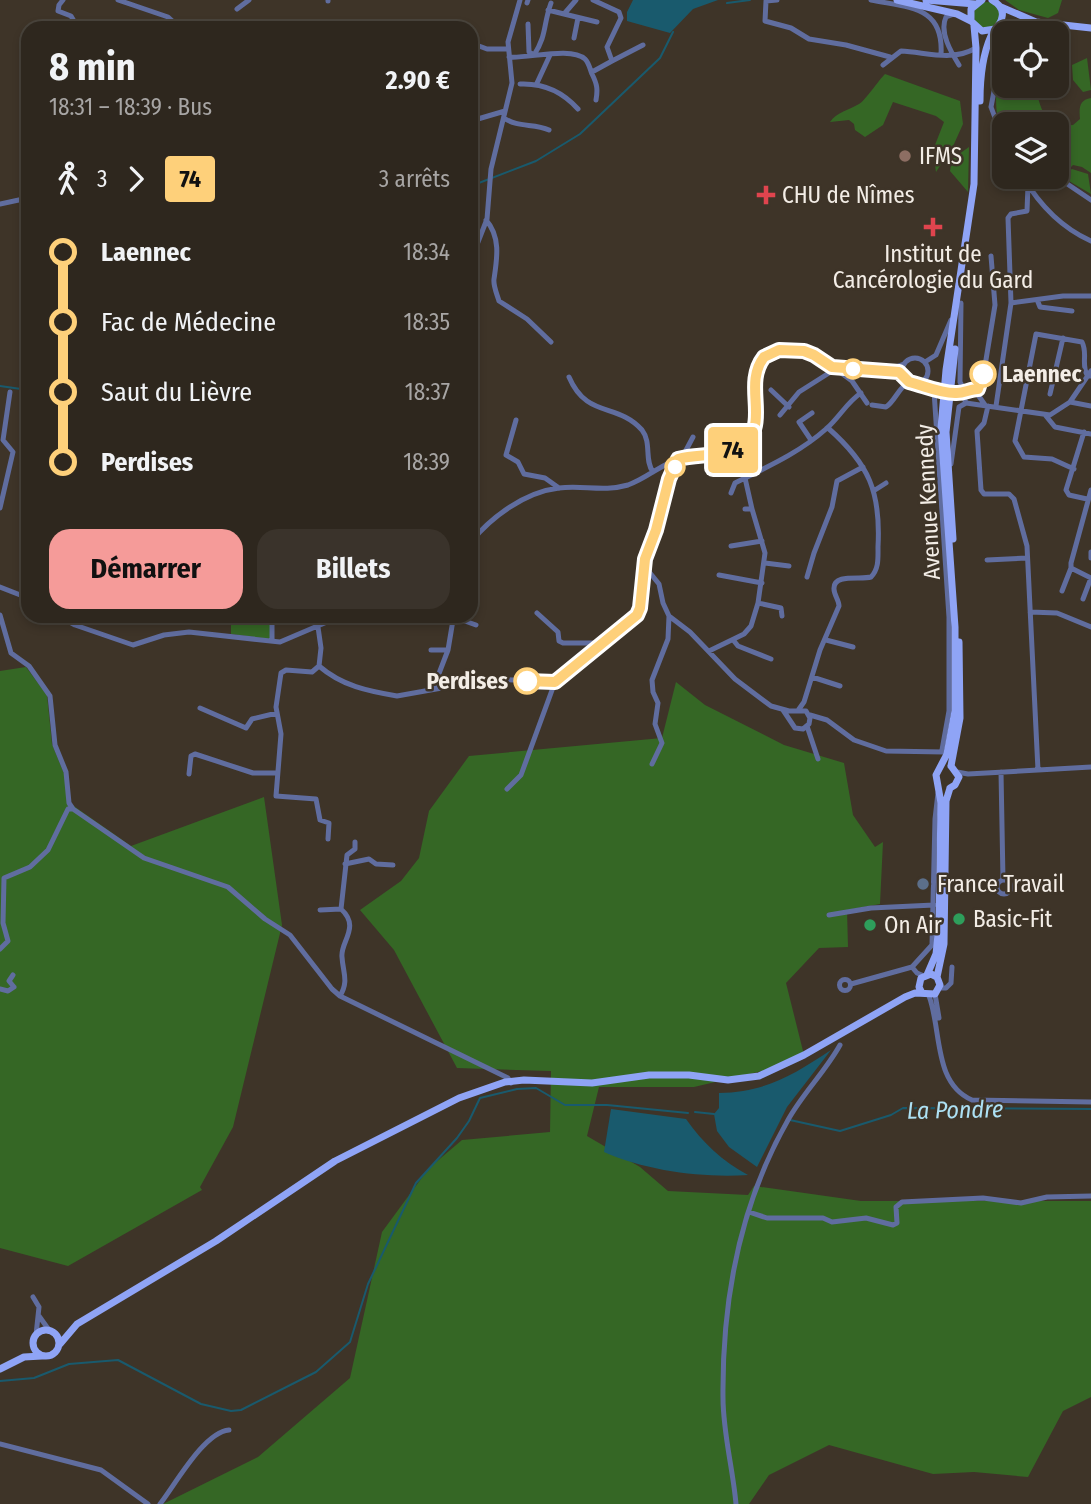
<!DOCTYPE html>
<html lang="fr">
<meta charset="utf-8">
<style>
:root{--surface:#2e271e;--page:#3a332b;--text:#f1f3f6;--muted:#a7a5a4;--line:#49443c;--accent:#f59b99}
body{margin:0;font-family:"Fira Sans Condensed",sans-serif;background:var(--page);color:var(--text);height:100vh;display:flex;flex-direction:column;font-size:26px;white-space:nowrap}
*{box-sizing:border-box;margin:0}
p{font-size:23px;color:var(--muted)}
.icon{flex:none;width:38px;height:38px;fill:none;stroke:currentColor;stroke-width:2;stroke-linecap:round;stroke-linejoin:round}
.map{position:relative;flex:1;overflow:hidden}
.details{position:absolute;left:21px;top:21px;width:457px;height:602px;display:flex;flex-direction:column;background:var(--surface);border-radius:21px;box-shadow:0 4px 10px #0003,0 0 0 2px var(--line)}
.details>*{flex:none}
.badge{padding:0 14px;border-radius:5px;font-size:24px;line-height:46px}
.controls{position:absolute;left:992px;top:21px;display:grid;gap:14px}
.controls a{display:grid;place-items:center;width:77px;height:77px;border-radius:14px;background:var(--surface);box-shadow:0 4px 10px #0003,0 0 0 2px var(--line);font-size:35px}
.map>.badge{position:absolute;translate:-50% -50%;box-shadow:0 0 0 4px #fff}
.legs{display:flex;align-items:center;gap:10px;height:77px;padding:0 28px;font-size:23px}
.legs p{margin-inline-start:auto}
.headline{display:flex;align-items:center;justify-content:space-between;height:119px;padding:0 28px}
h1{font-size:38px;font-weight:700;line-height:52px}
.action{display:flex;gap:14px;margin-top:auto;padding:14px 28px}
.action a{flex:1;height:80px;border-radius:21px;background:var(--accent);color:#111;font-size:28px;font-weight:700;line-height:80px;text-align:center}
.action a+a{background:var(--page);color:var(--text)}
ul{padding:0 28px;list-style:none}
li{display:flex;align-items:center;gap:24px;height:70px;font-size:26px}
li i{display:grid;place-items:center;width:10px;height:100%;margin:0 9px;background:currentColor}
li i::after{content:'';width:18px;height:18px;margin:-9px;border:5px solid;border-radius:50%;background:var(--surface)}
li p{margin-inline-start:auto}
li:first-child i{background:linear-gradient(#0000 50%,currentColor 0)}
li:last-child i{background:linear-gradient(currentColor 50%,#0000 0)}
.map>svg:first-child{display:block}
.green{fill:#356725}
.water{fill:#195a6d}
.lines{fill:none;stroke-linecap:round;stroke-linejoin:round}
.stream{stroke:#195a6d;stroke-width:2}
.minor{stroke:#606d9f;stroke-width:5}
.major{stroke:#8fa4f6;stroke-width:7}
.line-1-casing{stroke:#fff;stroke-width:16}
.line-1{stroke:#fed07a;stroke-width:10}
.education-dot{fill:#8d6e63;stroke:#3e3428;stroke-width:2.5}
.health-dot{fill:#e0444e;stroke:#3e3428;stroke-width:2.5}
.stop-1-dot{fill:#fff;stroke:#fed07a;stroke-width:3.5}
.service-dot{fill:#5c6f8a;stroke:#3e3428;stroke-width:2.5}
.leisure-dot{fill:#2e9e5b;stroke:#3e3428;stroke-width:2.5}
.labels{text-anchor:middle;stroke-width:5;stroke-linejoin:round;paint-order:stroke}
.poi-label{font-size:23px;fill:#f3ede6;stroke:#3e3428;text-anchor:start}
.stop-label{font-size:23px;font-weight:bold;fill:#f3ede6;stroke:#3e3428;text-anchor:start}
.street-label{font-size:23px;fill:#f3ede6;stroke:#3e3428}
.water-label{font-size:24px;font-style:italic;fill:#ade1f4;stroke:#3e3428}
</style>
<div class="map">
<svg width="1091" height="1504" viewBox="0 0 1091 1504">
<rect width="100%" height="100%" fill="#3e3428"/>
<path class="green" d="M1005,0H1062L1058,13L1048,18L1019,10Z
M974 15a13 13 0 1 1 26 0a13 13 0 1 1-26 0Z
M1004,56V86H1035C1039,100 1041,116 1054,124H1009L999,120C993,106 997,70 1004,56Z
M1087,58L1091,90L1083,92L1073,80L1072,65Z
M885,74L960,101L963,124L954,144L936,172L935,165L940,162L947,148L935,145L944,122L936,116L893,102L883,125L865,137L855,130L854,124L849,120L830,122C837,112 849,110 859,104C865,101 878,81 885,74Z
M1091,98V173L1082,167L1073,165L1065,173L1072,169L1088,174L1091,194L1057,174V126L1073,125L1080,119C1079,108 1079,100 1091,98Z
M969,147L968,192L950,171L952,159Z
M231,616H270V639L231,634Z
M26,667L47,695L52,744L65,776L68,802L131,846L264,797L282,925L233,1127L200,1187L202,1190L68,1266L0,1248V671Z
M676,682L705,705L784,745L844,763L853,815L875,847L883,842L880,904L847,910L848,947L819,948L786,983L804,1055L774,1068L694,1087H599L587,1136L640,1167L668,1191L748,1195L754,1186L861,1201H1091V1397L1063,1411L1028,1477L974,1472L933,1474L829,1445L769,1475L749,1504H163L258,1457L350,1378L382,1232L429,1168L462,1140L550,1132L551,1071L457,1068L394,950L360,910L401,881L419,858L429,811L469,756L662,738Z"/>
<path class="water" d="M633,0H718L693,9L670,33L627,21V12Z
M831,1050L787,1107L757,1167L729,1147L717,1131L714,1114L719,1108V1093C766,1092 793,1075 831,1050Z
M611,1109L686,1119C703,1143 722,1161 748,1175C702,1178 647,1171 604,1152Z"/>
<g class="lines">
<path class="stream" d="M727,3L750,0
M471,186L536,161L580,134L660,58L673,32
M0,386L28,390
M695,1112L714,1114
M790,1120L840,1131L891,1115L903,1108L1091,1109
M0,1381L34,1378L69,1364L118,1360L201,1404L231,1411L241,1410L316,1372L350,1342L368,1284L416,1183L457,1138L469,1121L480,1098L517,1089L536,1088L565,1105H607L688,1113"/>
<path class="minor" d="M63,0L59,5L58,11L71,16L78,28
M118,0L168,17L180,28
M328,0V1
M777,0L766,1L765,21L791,28L809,39L846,45L890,57
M871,0C910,8 944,6 941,55
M527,3L528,0
M237,9L249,0
M548,10L564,14L576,0
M564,14L597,22
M954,14L946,17C939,32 951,52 959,65
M528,24L529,52L534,55C547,35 543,25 551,3
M574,38L578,18
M471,43L487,49H508
M509,57C527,59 571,46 585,59C589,63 590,69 592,74C597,84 598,89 596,100
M612,61L643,45
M883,65L901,51C926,52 952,62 976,48
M592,72L612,61L607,47L621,18L619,12L593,0
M537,83L550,55
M520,84C543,83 562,91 578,109
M991,107L1004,142
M991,107L995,86
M504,118C518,128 534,123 549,130
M471,121L505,111
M1023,177C1039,204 1062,228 1091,241
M1057,177L1091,200
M0,204L28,198
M486,220C501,237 497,259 494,279C493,286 497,294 499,301L527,319L551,342
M471,260L487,219L491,169L512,83L508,42L520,0
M1038,302L1040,307L1072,311
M961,303L960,382L965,391
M1011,303L1063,296H1091
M902 371a13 13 0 1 1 26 0a13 13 0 1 1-26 0Z
M925,362L936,355L951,320
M833,367L852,381L867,403
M569,377C587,419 617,402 642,430C652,443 644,460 653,472
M920,383L938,391
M771,390L789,407
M934,391L949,617V711L942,750
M977,393L981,390L995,305L991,256
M1050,394L1063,338
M1070,402L1091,406
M966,403L1050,415L1070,402L1091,371
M966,403L963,395L970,389L976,392L985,405
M872,405L886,407C895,401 899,387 909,382
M988,406L984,423L977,431L981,490L984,494H1009L1014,499L1027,546L1038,770
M996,406L1011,303L1008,218L1011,214L1027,211L1028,185
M780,415L799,392L829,373L833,367
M1046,416L1055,427L1091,434
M516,420L506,455L518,462L524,474L545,478L559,488
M1084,432L1066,490L1069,495L1087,499
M811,440L799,422L812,413
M686,457L684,454L693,437
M951,464L959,407L966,403
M1074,469L1052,459L1024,457L1015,441L1036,334L1082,342C1088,354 1081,363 1087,375L1091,376
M745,478L752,509
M875,490L886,483
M1091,490L1071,563V568L1091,578
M731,493L735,483C767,467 799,453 826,429C839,418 847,402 861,393
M0,508L13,452L3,440L10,392
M471,542C491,517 525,492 559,488C582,485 604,492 628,485C648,478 663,462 685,457C702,454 721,457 737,448C780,422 731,369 773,352C783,348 804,349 814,354C821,358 824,364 831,367C849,373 888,372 904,364
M731,546L762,541
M1091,552V558
M987,560L1027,558
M765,563L789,566
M646,568L659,584L663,603L669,616L690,632L735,679L771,706L789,711H806L810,718L809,724L803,729L795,728L783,710
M719,575L762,583
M807,577L814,553L832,507L837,481L863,467
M0,587L28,598
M1062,591L1071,568
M1083,599L1091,578
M758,603L781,608L782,616
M1030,612L1057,613L1091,627
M537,613L558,632L559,641L563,643H598
M0,615L11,653L29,666L50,696L55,745L66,772L69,803L73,809L144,858L228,887L265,919L290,935L332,989L340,996L508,1078L511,1083
M59,616L75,625L133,645L164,635L189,632L280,642L341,616
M318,627L321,648L319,666C342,686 368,691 397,696L492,679L555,682L637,615L640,608C640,579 647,559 655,533C663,508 666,483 678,459
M826,640L853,647
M272,641V616
M734,641L738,646L771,659
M431,650H448L433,689
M448,650L453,620H462L476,625
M709,651L744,634L751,626L758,603L765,553L752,509H745
M319,666L312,672L286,670L281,673L276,707L281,734L276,796L316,799L320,820L329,823L328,839
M812,677L840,686
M200,708L246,728L252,719L277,713
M799,709L804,702L820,650L839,606C839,600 834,595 834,589C833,573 861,580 871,577C879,569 878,558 878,547C881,492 869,464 828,428
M810,715L827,720L854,740L886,751L944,752
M807,726L818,759
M652,764L662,743L655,724L658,703L653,692L652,680L668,639L669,616
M957,772L968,774L1091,767
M1001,772L1003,880
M189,774L191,756L195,754L253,773H277
M507,789L521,775L555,682
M345,864L369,859L376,864L393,865
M997 887a7 7 0 1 1 14 0a7 7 0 1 1-14 0Z
M320,910L341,909
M829,915L871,908L934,905
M0,949L8,941L3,923L4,878L30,867L48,850L68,809H73
M912,967L932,945L935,819L938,793
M839.5 985a5.5 5.5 0 1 1 11 0a5.5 5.5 0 1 1-11 0Z
M851,984L912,967L917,973L924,976
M940,988H946L951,983L952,967
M0,989L8,991L14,987L9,981L13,975
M935,994L939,1018
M340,996C349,981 343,973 342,957C340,942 361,927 341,909L347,855L355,849V842
M929,996C942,1031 933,1083 972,1100L1091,1102
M749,1212L767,1218H823L832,1222L866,1218L893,1225L897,1223L896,1207L902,1202L983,1198L1021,1203L1047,1197L1091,1196
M33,1297L39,1307L36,1335
M39,1316L49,1330
M0,1444L101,1470L148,1504
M160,1504C175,1485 204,1432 229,1430
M736,1504C733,1469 723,1433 723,1398C722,1301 740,1204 788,1120C803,1093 825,1072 840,1045"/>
<path class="major" d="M897,0L957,14L971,21
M926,0L975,4
M982,0L971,9V21L982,31L995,29
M1001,7L1036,22L1091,28
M999,25L1009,23L1044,28
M980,101C980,79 982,56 991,36C994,29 1001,25 1002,17C1004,9 999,4 992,0
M953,539L946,432L955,349
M951,766L960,718L959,642
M950,788L955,785L959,777L951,766
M927,975L936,954L939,925L941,803L936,775L947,754L955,711V627L941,428L946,370L974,184L976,48L974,26
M937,977L944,944L946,801L950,788
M33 1343a13 13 0 1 1 26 0a13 13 0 1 1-26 0Z
M60,1344L77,1324L216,1241L335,1161L459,1098L505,1082L524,1080L592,1083L649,1075H689L728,1080L759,1076L804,1055L905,997L915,993L935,994L940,985L937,977L931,974L921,978L919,987L922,993
M0,1369L24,1357L42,1356"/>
</g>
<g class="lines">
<defs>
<path id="line-1" d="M527,681L555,682L637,615L640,608L645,559L656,530L669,479L678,459C696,454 715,457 733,450C777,431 740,388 764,357L779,350L804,351L814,355L832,367L899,372L909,382C925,386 939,393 955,393C963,394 970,389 978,389L983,374"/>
</defs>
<use href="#line-1" class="line-1-casing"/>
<use href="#line-1" class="line-1"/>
</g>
<circle class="education-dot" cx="905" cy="156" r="7"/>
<g class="health-dot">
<path d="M762.5 184.5h7v7h7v7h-7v7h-7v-7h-7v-7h7z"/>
<path d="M929.5 216.5h7v7h7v7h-7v7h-7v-7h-7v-7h7z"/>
</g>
<g class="stop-1-dot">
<circle cx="853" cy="369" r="9"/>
<circle cx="983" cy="374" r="12"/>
<circle cx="675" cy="467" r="9"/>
<circle cx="527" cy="681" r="12"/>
</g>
<circle class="service-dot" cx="923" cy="884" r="7"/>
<g class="leisure-dot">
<circle cx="959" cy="919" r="7"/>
<circle cx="870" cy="925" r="7"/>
</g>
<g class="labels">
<g class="poi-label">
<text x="919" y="164">IFMS</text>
<text x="782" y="203">CHU de Nîmes</text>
<text x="933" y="262" text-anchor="middle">Institut de<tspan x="933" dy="26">Cancérologie du Gard</tspan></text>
<text x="937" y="892">France Travail</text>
<text x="973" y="927">Basic-Fit</text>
<text x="884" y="933">On Air</text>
</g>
<g class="stop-label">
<text x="1002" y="382">Laennec</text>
<text x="508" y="689" text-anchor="end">Perdises</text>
</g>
<g class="street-label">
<text transform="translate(928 502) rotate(-93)" y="8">Avenue Kennedy</text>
</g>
<g class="water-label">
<text transform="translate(955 1110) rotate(-1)" y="8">La Pondre</text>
</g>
</g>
</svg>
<div class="controls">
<a><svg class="icon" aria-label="locate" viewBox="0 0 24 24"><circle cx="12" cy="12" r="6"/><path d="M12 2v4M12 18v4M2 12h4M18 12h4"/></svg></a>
<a><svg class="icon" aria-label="layers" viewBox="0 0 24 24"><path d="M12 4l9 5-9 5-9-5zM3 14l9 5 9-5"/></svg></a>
</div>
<b class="badge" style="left:733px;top:450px;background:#fed07a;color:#111">74</b>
<section class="details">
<div class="headline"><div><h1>8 min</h1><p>18:31 – 18:39 · Bus</p></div><b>2.90 €</b></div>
<div class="legs"><svg class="icon" aria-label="walk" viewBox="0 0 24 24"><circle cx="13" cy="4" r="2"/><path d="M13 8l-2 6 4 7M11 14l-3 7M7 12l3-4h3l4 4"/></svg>3<svg class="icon" aria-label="forward" viewBox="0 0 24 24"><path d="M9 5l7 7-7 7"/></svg><b class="badge" style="background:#fed07a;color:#111">74</b><p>3 arrêts</p></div>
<ul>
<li><i style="color:#fed07a"></i><b>Laennec</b><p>18:34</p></li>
<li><i style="color:#fed07a"></i><span>Fac de Médecine</span><p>18:35</p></li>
<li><i style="color:#fed07a"></i><span>Saut du Lièvre</span><p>18:37</p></li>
<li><i style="color:#fed07a"></i><b>Perdises</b><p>18:39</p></li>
</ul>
<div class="action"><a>Démarrer</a><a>Billets</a></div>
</section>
</div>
